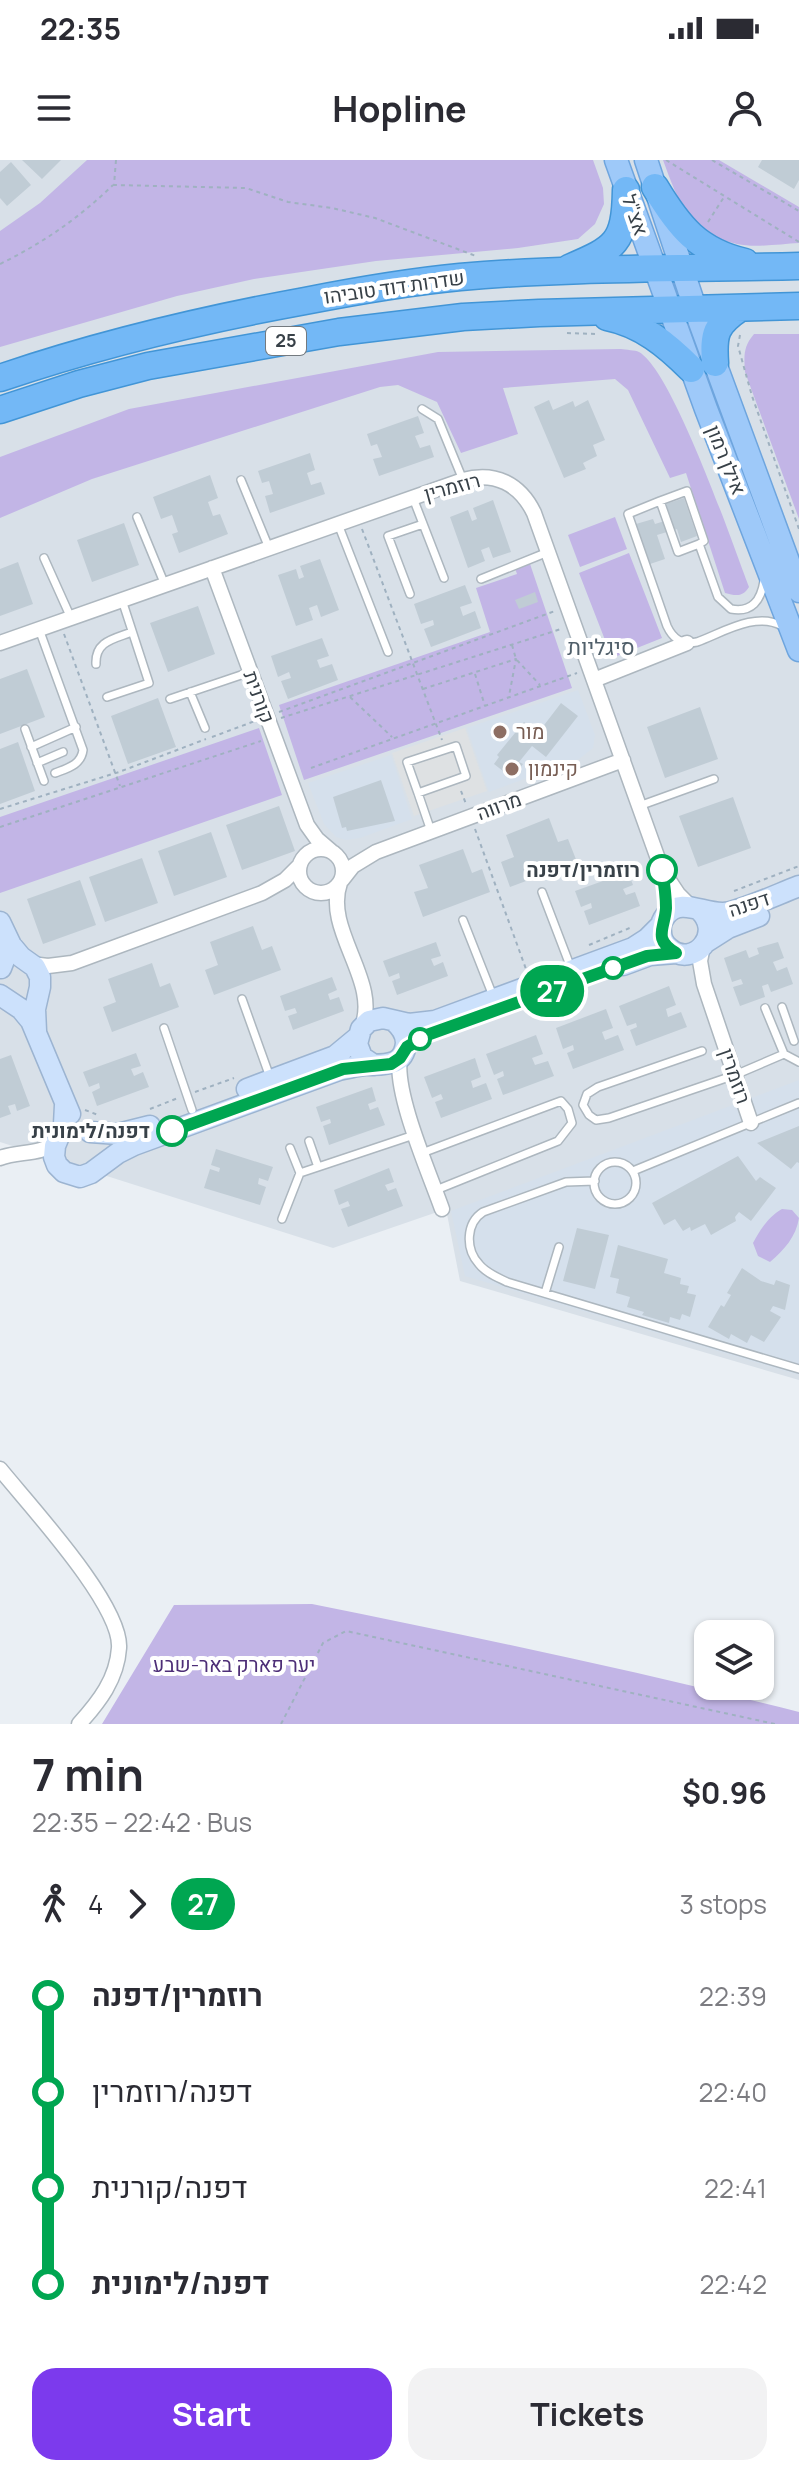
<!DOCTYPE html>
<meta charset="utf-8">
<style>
:root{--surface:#fff;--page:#f2f2f3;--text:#2b2b33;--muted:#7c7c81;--accent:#7c3aed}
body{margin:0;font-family:Manrope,Heebo,sans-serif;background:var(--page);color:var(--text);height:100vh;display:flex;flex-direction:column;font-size:30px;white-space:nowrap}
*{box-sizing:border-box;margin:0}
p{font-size:26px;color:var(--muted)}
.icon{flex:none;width:44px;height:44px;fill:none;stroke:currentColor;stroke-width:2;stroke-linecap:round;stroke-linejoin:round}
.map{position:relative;height:1564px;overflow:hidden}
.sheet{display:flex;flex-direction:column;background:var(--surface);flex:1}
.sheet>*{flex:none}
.badge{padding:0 16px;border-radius:26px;font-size:28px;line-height:52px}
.fabs{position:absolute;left:694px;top:1460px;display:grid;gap:16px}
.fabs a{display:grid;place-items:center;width:80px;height:80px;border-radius:16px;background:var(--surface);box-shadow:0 2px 6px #0004;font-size:40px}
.map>.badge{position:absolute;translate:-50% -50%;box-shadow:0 0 0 4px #fff}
.legs{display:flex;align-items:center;gap:12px;height:88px;padding:0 32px;font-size:26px}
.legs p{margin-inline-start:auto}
.headline{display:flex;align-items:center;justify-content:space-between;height:136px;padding:0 32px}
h1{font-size:44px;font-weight:700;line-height:60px}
.button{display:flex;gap:16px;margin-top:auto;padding:16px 32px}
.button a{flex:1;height:92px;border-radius:24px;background:var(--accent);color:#fff;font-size:32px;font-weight:700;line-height:92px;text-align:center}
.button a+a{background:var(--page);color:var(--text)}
ul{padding:0 32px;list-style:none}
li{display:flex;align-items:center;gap:28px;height:96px;font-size:30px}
li i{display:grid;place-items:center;width:12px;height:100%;margin:0 10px;background:currentColor}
li i::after{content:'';width:20px;height:20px;margin:-10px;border:6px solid;border-radius:50%;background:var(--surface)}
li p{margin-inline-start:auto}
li:first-child i{background:linear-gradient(#0000 50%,currentColor 0)}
li:last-child i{background:linear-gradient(currentColor 50%,#0000 0)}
.status{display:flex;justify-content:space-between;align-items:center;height:56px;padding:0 40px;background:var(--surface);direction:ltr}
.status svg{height:22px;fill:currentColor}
header{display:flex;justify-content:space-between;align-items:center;height:104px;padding:0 32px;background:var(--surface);font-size:36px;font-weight:700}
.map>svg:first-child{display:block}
.residential{fill:#d8e0e8}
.education{fill:#d5e0ec}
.green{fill:#c2b5e6}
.parking{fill:#dee1e3}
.building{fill:#c0ccd5}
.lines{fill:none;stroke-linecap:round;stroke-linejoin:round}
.lane-casing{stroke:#adb7bf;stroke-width:10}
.street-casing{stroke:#adb7bf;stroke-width:17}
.secondary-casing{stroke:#9cb4d1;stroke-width:23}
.primary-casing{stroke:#6ea5de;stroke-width:25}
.highway-casing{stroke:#4295d6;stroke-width:29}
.path{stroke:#9fb1c0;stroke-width:2;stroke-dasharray:4 4;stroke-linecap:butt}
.lane{stroke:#fff;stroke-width:7}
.street{stroke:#fff;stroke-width:14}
.secondary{stroke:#cce1fc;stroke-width:20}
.primary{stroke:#9ec9f9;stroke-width:22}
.highway{stroke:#73b8f6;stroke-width:26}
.line-1-casing{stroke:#fff;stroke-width:18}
.line-1{stroke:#00a651;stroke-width:12}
.education-dot{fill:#8d6e63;stroke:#fff;stroke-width:3}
.stop-1-dot{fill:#fff;stroke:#00a651;stroke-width:4}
.labels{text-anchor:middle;stroke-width:8;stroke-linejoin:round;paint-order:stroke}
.shield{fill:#fff;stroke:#747a7f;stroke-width:2}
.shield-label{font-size:18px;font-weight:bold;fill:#384148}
.street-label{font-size:20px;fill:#384148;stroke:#fff}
.education-label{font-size:20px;fill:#785e54;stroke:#fff;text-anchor:start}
.stop-label{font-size:20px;font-weight:bold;fill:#384148;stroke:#fff;text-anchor:end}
.park-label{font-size:20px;fill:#4d2e77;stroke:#fff}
.neighbourhood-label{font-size:22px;fill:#505f6a;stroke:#fff}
</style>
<div class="status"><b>22:35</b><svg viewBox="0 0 49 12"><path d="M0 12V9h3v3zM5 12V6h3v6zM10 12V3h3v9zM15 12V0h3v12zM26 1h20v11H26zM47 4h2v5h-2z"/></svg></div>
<header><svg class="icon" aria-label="menu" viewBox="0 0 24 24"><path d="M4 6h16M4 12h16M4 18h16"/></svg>Hopline<svg class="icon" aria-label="person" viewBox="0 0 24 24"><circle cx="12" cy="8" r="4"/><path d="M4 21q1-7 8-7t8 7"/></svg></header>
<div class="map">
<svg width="799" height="1564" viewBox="0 0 799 1564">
<rect width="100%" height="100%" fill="#eaeff4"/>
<path class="residential" d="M0,0H799V1220L460,1121L446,1049L333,1088L0,982Z"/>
<path class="education" d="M578,530L595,575L593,588L579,599L489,632L467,568Z
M391,595L412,659L360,678L346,680L336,677L324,664L308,623Z
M799,920V1215L465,1116L451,1051Z"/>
<path class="green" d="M87,0H593L603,28L604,44L595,64L578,79L518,88L376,101L254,119L177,136L0,187V71L40,43Z
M663,0H719L799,47V83C780,84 755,88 737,84C689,74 678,41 663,0Z
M754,174H799V359L745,212C744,196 743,187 754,174Z
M621,189C626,190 635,190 639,192C673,211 733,385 749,427C743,437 736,436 725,433L686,313L670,318L628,230L615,219L503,228L518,274L461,293L437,242L398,225L380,227L92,319L0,358V297L129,249L438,192Z
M615,357L627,389L580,407L568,375Z
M629,393L662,478L612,498L579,413Z
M529,401L572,528L304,620L279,545L490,472L476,428L517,414L514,405Z
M259,568L282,635L0,733V657Z
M782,1049L792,1050L799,1058C796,1077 784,1090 770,1102L758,1096L753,1083C760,1070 769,1056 782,1049Z
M312,1444C475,1477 638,1511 799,1552V1564H102L174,1445Z"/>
<path class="parking" d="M465,568L487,631L414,656L392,593Z"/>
<path class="building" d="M22,0H61L42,19Z
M762,0H799V20L794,29L758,7Z
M11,2L31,25L7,46L0,38V12Z
M549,240L553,250L573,241L575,247L588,240L605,280L593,285L597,296L583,303L586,309L564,318L534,247Z
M418,256L424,273L415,276L420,288L430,285L434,297L379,316L373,299L382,297L377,284L371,286L367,274Z
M310,293L315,310L307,313L311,325L321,322L325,334L270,353L265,336L273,334L269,321L262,323L258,311Z
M210,315L218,338L208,342L213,356L220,354L228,374L179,393L172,374L178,372L172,355L161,359L153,337Z
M684,338L697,376L681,382L677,369L657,375L665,399L650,404L636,364L653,359L655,364L671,359L666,344Z
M493,340L511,392L493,398L489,387L481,390L485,401L468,408L450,357L468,350L472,361L477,359L473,348Z
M124,363L139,405L92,422L77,380Z
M320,399L339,450L321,457L317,445L309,448L313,460L296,466L278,415L296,409L299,419L304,417L300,406Z
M18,402L33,444L0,456V409Z
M465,425L472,443L460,447L463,456L475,451L481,468L431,487L424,469L434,465L433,460L421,464L414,444Z
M535,432L538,442L519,449L515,440Z
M198,446L215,494L168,512L150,463Z
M322,478L329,496L317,500L320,508L332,504L338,520L288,539L281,521L291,518L289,512L278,517L271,496Z
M27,509L45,557L0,574V519Z
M158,538L176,587L128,604L111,556Z
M561,543L578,556L546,597L532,586L519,602L523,604L512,618L494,604L499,597L497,595L524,562L538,573Z
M700,547L718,599L665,618L647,567Z
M18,582L35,631L0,644V589Z
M381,620L395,661L347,671L346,667L342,668L333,637Z
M733,637L751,688L698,707L679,656Z
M279,646L295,691L242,710L226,665Z
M549,658L558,682L568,679L577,702L510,727L501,702L514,697L506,675Z
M211,672L227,717L174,736L158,691Z
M463,689L472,713L482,709L490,732L423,757L414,732L428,728L419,705Z
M142,698L158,743L105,762L89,717Z
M628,712L633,725L623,729L626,735L635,732L640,746L589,765L584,751L592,748L591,743L581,747L575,731Z
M80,720L96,765L43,784L27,739Z
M253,766L262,790L272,786L281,810L214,835L205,810L218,805L210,782Z
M436,782L441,796L431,799L434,806L443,802L448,816L397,835L392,821L400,818L399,813L389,817L383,801Z
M778,782L784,798L773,802L777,811L787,807L793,824L771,832L768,824L762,826L765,837L740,846L733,827L743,824L741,819L732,822L724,798L746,790L749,798L759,794L757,788Z
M152,803L160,827L170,823L179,847L112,872L103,847L116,842L108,819Z
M332,817L337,830L328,834L330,840L339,837L344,851L293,870L288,856L297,853L295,848L285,851L280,836Z
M669,826L676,845L666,849L668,857L681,852L687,867L636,886L630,870L637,867L636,863L627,866L619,846Z
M606,849L613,868L602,872L605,880L618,875L624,890L573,909L567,893L574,890L573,885L563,889L556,868Z
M536,875L543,894L532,898L535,905L548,901L554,916L503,935L497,919L504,916L503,911L494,915L486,894Z
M136,893L141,906L131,909L134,916L143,912L149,927L97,946L92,932L100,928L99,923L89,927L83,912Z
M11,895L30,946L17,951L15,944L8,946L11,954L0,958V899Z
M475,898L481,917L471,921L473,928L486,923L492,939L441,958L435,942L443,939L441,934L432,938L424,917Z
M372,927L376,941L368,944L370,950L378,947L385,965L329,985L323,966L331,963L330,959L321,962L316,947Z
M799,966V1003L797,1002L791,1009L757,983Z
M216,989L273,1007L268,1021L259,1018L258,1024L266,1027L260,1045L204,1028L210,1009L219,1012L220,1008L211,1005Z
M738,996L756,1021L760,1017L776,1028L751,1061L739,1052L735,1057L736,1061L711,1075L705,1064L691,1071L690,1067L683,1071L675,1059L664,1065L652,1043Z
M389,1008L394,1022L385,1025L388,1031L396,1028L403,1046L348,1067L341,1049L350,1046L348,1041L339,1045L334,1030Z
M577,1068L609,1075L595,1129L563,1121Z
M618,1085L668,1099L664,1113L681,1118L680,1124L689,1126L687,1133L696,1135L690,1157L682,1154L680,1160L670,1157L669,1163L642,1155L644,1152L627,1147L630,1137L616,1133L619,1119L610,1117Z
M742,1108L761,1121L774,1125L776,1120L790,1125L785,1150L773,1146L770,1151L781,1157L764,1182L751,1175L747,1183L731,1174L729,1179L708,1167L721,1145L724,1147L731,1135L727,1133Z"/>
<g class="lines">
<defs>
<path id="lane" d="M422,249L438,259L463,320
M241,320L269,388
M413,338L444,418
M660,341L687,331L704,381L699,384
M137,357L165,425
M338,364L388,492
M44,398L71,458
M481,419L548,392
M764,421C761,440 752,453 731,449L718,437L699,384L678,392L660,341L628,354L667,466C673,479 682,485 697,482C722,473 756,451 782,466
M410,434L388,376L423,364
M39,469L83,590C81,605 68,608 55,613
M96,504C95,481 114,479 132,472
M190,532L205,568
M107,537L149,523L122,440
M170,539L250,512
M25,569L44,621
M456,586L466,616L418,633L407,602Z
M31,587L76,567
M37,603L63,592
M418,633L431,671
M639,646L714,619
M542,732L571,808
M463,760L493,836
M242,839L271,920
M782,847L794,881
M164,868L192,950
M702,891L598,927L587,934L583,945L589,955L596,960L609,958L735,915L784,894L765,848
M784,894L799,902
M309,981L318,1007
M290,988L300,1013
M422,993L561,941L568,949L572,963L558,981L436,1030
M594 1023a21 21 0 1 1 42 0a21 21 0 1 1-42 0Z
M633,1011L799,943
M595,1021L566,1022L483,1052C466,1063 465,1089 479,1104C486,1113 497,1117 507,1122L799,1209
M282,1059L300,1013L414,975
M545,1133L559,1087"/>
<path id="street" d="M212,408L307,665L317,679L331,691
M0,483L463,320C495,311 520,324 534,353L662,710L678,734L690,746
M594,520L687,483
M299 711a22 22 0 1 1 44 0a22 22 0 1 1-44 0Z
M342,720L353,706L376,692L623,600
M340,723C323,771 382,822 361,869
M703,786L700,801L704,824L751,963
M31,804L48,806L72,803L262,733L285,720L299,706
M400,898C394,933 429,1012 442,1049
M0,998C19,991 41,995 56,982
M0,1309C29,1345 122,1445 119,1488C117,1519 99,1542 79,1564"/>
<path id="secondary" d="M698,749C726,772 693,810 669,788C664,784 661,778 661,772C660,766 662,760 666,755C682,735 708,758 730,752C753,746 776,735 799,726
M0,762L11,785L21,797L35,807L40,817V827L35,849L36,871
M706,782L728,768L759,756
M623,805L650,795L676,793
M1,808L6,795L5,777
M0,835L21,849L31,861L70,954
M374,905L362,897L357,884L361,869L369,861L383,858L409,864L435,861L633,788L647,779L661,765
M247,929L335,896L358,877
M65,945L64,964L55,986L54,997L57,1005L64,1012L80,1017L91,1013L118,993L134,985L339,910C348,908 356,906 365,905C382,904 404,908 406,883C406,874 401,867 394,861
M90,972L118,974L150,966"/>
<path id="primary" d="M616,0L706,249L799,490
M646,0L698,157L799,431"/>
<path id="highway" d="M655,27C679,67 698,91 745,102
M569,108C616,88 625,83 626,30
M607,157C642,164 667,185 691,209
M715,203C713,174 715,165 740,148
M0,218C100,184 201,160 305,141C356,131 408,122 460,117C572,107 686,109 799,106
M0,250L79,224L148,206L339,172L463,157L539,153L799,146"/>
</defs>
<use href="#lane" class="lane-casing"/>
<use href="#street" class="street-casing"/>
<use href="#secondary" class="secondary-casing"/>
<use href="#primary" class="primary-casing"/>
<use href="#highway" class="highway-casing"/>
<path class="path" d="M116,0L114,25L246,28L288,42L332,48L375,58L476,96
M666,0L799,82
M712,0L799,51
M708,62L724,37
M0,104C43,83 79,58 113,25
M567,173L597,174
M740,175L738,186L752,236L799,369
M362,369L442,580
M64,474L120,626
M512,485L516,499L540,525
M475,514L485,546
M423,529L516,499L509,536
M350,537L392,577
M279,552L555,451
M281,558L561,469
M212,577L255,561
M311,608L577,513
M461,631L466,644
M0,649L119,612L206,579
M0,667L261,581
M475,669L526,809
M734,731L799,706
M589,785L632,767
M195,932L234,918
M150,949L178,938
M85,950L98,955
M281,1564L323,1483L346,1471L775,1564"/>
<use href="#lane" class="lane"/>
<use href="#street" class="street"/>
<use href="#secondary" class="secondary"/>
<use href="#primary" class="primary"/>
<use href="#highway" class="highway"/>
</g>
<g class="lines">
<defs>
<path id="line-1" d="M172,971L343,909L391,904L400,898L407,887L427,875L647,796L676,793C652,779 665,768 666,748C666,735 664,722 662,710"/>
</defs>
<use href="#line-1" class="line-1-casing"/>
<use href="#line-1" class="line-1"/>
</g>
<g class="education-dot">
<circle cx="500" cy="572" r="8"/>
<circle cx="512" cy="609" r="8"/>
</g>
<g class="stop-1-dot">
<circle cx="662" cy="710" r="14"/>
<circle cx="613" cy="808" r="10"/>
<circle cx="420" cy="879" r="10"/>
<circle cx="172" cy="971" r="14"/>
</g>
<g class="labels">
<rect class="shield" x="266" y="167" width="40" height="28" rx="6"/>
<g class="shield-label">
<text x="286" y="187">25</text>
</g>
<g class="street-label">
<text transform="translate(635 55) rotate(71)" y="7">אצ"ל</text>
<text transform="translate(394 127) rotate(-8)" y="7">שדרות דוד טוביהו</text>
<text transform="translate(726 300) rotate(68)" y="7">אילן רמון</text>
<text transform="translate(452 327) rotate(-15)" y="7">רוזמרין</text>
<text transform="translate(259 537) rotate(70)" y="7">קורנית</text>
<text transform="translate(499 646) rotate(-20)" y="7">מרווה</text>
<text transform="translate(749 744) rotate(-18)" y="7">דפנה</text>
<text transform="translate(735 916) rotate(71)" y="7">רוזמרין</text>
</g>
<g class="education-label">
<text x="516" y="579">מור</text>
<text x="528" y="616">קינמון</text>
</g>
<g class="stop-label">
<text x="640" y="717">רוזמרין/דפנה</text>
<text x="150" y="978">דפנה/לימונית</text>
</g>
<g class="park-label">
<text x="234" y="1512">יער פארק באר-שבע</text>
</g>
<g class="neighbourhood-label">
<text x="601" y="495">סיגליות</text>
</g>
</g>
</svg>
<div class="fabs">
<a><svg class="icon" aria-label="layers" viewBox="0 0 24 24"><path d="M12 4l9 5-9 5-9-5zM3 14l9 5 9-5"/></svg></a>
</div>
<b class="badge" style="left:552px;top:831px;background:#00a651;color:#fff">27</b>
</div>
<section class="sheet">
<div class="headline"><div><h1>7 min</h1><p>22:35 – 22:42 · Bus</p></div><b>$0.96</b></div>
<div class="legs"><svg class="icon" aria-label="walk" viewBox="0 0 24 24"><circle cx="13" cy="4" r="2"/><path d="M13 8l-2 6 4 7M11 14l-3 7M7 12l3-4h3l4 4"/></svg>4<svg class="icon" aria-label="forward" viewBox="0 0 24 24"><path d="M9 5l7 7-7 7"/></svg><b class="badge" style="background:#00a651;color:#fff">27</b><p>3 stops</p></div>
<ul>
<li><i style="color:#00a651"></i><b>רוזמרין/דפנה</b><p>22:39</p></li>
<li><i style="color:#00a651"></i><span>דפנה/רוזמרין</span><p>22:40</p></li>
<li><i style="color:#00a651"></i><span>דפנה/קורנית</span><p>22:41</p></li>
<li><i style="color:#00a651"></i><b>דפנה/לימונית</b><p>22:42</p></li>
</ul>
<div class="button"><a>Start</a><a>Tickets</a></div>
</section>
